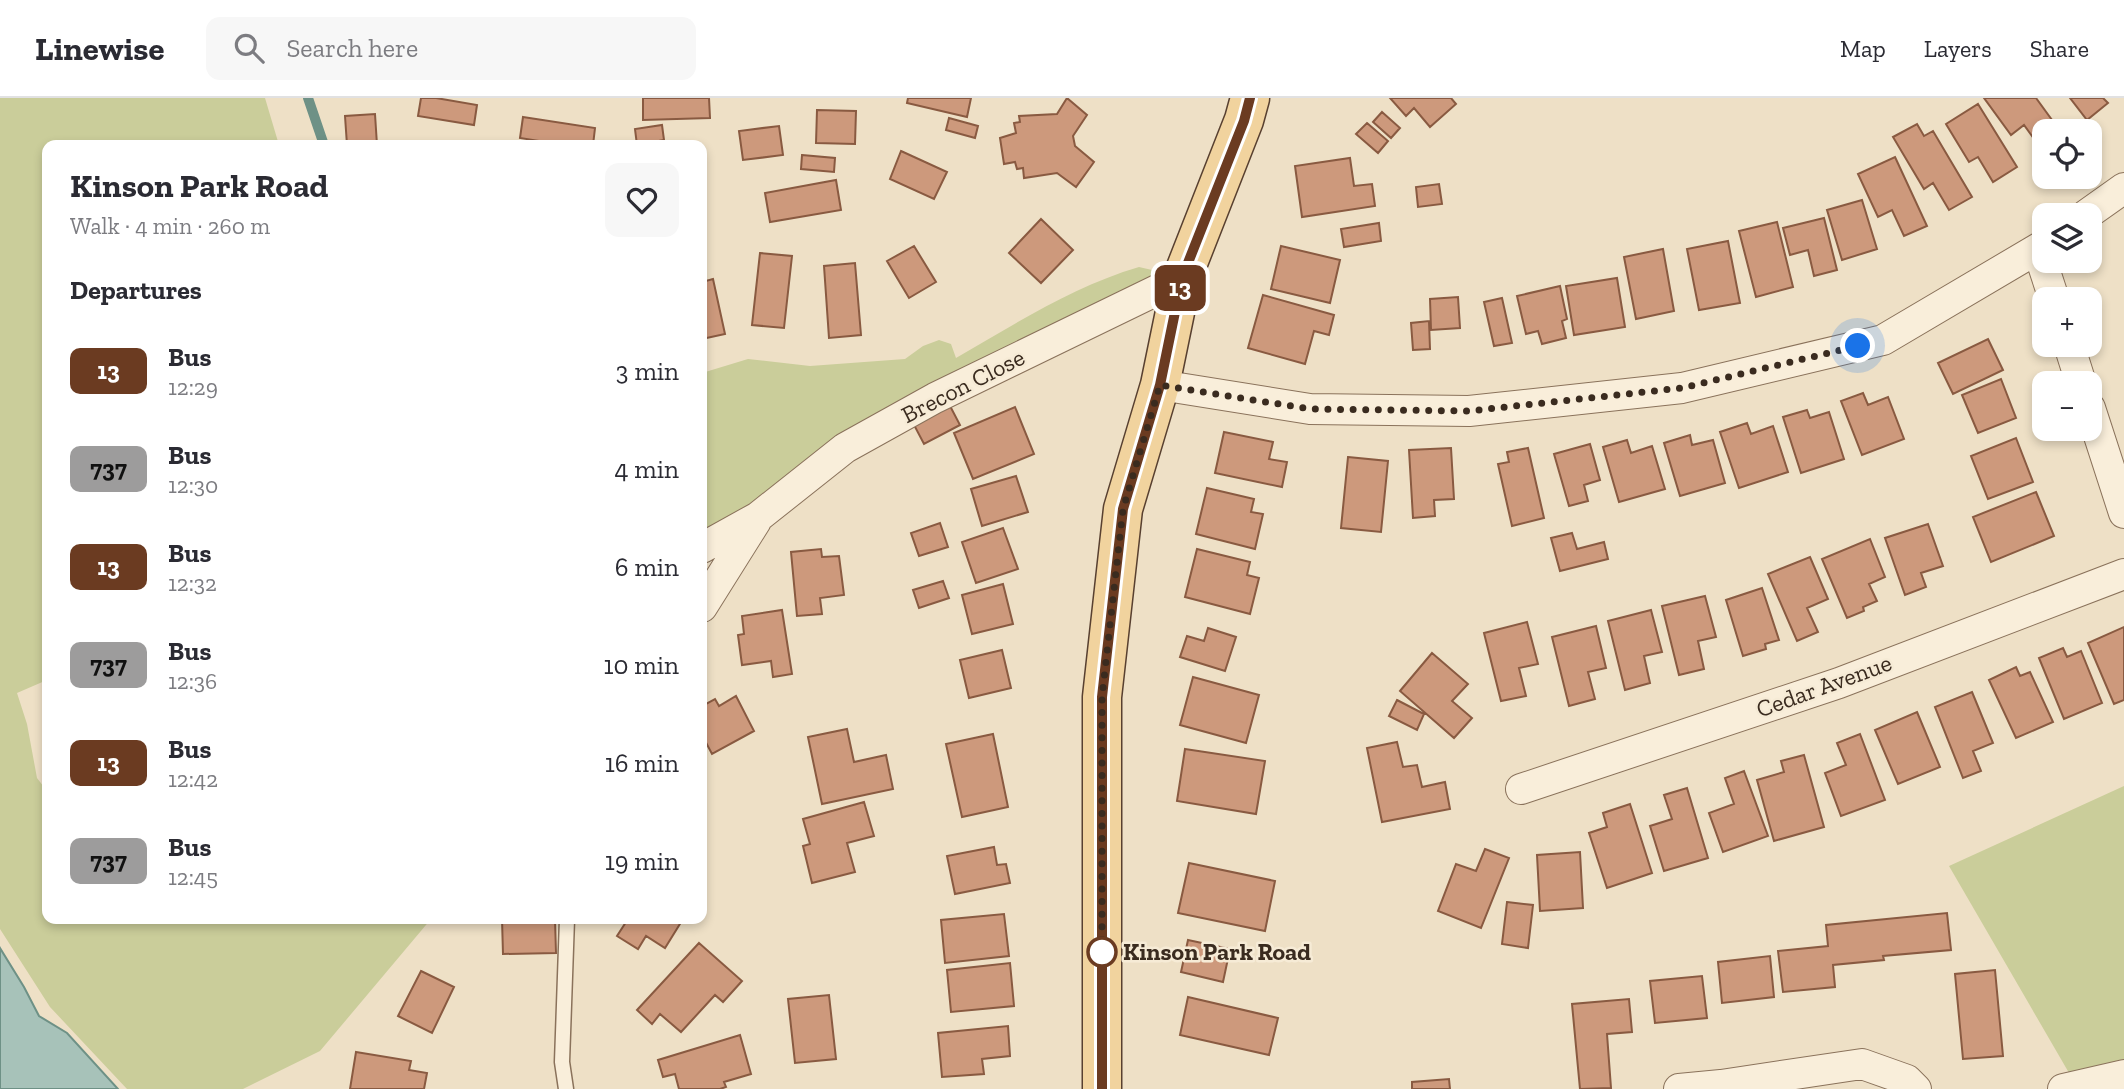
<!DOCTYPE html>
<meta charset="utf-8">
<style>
:root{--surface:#fff;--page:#f7f7f7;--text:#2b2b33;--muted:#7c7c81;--line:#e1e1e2}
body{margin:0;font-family:"Zilla Slab",serif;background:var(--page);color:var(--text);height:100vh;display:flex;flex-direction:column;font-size:26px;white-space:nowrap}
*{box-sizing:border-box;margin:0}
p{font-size:23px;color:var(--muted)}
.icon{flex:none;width:38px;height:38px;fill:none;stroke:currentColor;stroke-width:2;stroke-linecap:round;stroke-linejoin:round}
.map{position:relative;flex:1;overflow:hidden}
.drawer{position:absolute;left:42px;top:42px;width:665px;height:784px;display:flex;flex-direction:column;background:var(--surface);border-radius:14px;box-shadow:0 4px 10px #0003}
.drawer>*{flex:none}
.badge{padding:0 14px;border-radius:10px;font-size:24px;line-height:46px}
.controls{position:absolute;left:2032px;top:21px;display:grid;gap:14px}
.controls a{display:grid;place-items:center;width:70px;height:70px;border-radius:14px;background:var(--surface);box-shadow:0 4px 10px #0003;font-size:35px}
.you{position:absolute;width:35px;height:35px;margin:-18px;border:5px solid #fff;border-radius:50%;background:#1a73e8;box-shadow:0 0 0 10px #1a73e833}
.map>.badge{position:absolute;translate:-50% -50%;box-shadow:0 0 0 4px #fff}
h2{padding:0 28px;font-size:26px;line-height:63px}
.round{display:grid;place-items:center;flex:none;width:74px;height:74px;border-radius:14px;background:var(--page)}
.summary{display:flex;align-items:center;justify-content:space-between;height:119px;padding:0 28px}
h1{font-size:33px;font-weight:700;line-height:52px}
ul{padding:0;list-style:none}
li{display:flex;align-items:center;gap:21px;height:98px;padding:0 28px}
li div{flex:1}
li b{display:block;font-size:26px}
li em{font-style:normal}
li .badge{min-width:77px;font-weight:700;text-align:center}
header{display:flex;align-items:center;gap:42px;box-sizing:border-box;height:98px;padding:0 35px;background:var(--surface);border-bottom:2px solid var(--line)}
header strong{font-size:33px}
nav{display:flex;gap:38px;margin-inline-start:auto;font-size:24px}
.search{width:490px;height:63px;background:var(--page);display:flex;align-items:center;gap:18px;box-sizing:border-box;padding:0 24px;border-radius:14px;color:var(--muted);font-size:26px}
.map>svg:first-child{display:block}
.green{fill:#cacd9a}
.water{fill:#a7c2b9;stroke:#6e9186;stroke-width:2}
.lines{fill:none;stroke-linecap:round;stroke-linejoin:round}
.stream{stroke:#6e9186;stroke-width:10}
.building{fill:#cd997c;stroke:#895a41;stroke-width:2}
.service-casing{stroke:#8a725b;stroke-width:17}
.minor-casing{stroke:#8a725b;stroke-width:32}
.primary-casing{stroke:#584030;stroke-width:41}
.service{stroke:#f9eeda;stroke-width:14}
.minor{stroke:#f9eeda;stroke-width:30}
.primary{stroke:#f1d39e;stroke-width:38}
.line-casing{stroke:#fff;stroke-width:16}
.line{stroke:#6b3b21;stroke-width:10}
.walk{stroke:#3a2b1f;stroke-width:7;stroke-dasharray:0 12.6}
.stop-dot{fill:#fff;stroke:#6b3b21;stroke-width:3.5}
.labels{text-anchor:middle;stroke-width:5;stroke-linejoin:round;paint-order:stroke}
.street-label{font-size:24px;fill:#3a2b1f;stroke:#f6ebd6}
.stop-label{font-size:24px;font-weight:bold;fill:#3a2b1f;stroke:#f6ebd6;text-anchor:start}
</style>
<header>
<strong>Linewise</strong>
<div class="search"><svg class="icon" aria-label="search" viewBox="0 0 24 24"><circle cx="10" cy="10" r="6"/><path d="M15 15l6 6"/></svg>Search here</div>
<nav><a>Map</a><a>Layers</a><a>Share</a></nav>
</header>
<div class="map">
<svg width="2124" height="991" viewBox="0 0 2124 991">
<rect width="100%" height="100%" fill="#eee0c6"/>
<path class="green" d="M0,0H265L279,47H47V582L17,595L27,626L37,680L47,693V821H431L320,953L243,991H127L50,909L0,831Z
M1139,169L1152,172L1154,180L1004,259L708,457L702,468V275L748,261L810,268L905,261L923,248L939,242L951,246L956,260C1015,226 1074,188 1139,169Z
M2124,688V977L2076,987L1949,768Z"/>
<path class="water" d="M0,850L24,889L39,918L67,935L118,991H0Z"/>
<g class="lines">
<path class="stream" d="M308,0L324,47"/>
</g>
<path class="building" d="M421,0H436L477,7L474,27L418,18Z
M643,0H709L710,20L643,22Z
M908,0H971L967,19L907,5Z
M1067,0L1087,17L1073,38L1075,48L1094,64L1076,89L1057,75L1024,80L1023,70L1017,71L1015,64L1004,66L1000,40L1016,35L1014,25L1020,24L1019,18L1057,16Z
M1390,0H1451L1456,6L1430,29L1414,10L1406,18Z
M1984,0H2036L2060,33H2044V51L2042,52L2024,27L2011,37Z
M2070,0H2103L2108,5L2087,22Z
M1978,6L2017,69L1993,84L1978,59L1969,64L1946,26Z
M817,12L856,13L855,46L816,45Z
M1382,14L1400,30L1391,40L1373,24Z
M375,16L377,47H347L345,18Z
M523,19L595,30L593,47H564L520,40Z
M949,20L978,28L975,40L946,32Z
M1367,25L1388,43L1378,55L1356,36Z
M1917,26L1924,38L1933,33L1972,99L1949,112L1933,85L1924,91L1893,39Z
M662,27L664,42L637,47L635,31Z
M779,28L783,57L743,62L739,33Z
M901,53L947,74L934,101L890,81Z
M802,57L835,60L834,74L801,71Z
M1895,59L1927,128L1904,138L1892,112L1878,119L1858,76Z
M1350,60L1354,88L1372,86L1375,108L1302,119L1295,68Z
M836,82L841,112L770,124L765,95Z
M1439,86L1442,106L1418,109L1416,89Z
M1862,102L1877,151L1842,162L1827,112Z
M1824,120L1837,172L1814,178L1808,152L1790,157L1783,130Z
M1041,121L1073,152L1041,185L1009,155Z
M1777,124L1793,189L1756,199L1739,133Z
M1379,125L1381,143L1344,149L1341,131Z
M1728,143L1740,205L1699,212L1687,151Z
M914,148L936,184L909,200L887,163Z
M1281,148L1340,162L1330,205L1271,191Z
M1663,151L1674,213L1636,221L1624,159Z
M760,155L792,158L784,230L752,227Z
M855,165L861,237L829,240L824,168Z
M1617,180L1625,229L1574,237L1566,188Z
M713,181L725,236L702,241V184Z
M1560,188L1567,221L1562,223L1566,240L1542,246L1538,233L1526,236L1517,198Z
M1263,197L1334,217L1329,237L1314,233L1305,266L1248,250Z
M1458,199L1460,230L1431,232L1430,201Z
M1502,200L1512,245L1494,248L1484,204Z
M1429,223L1430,251L1413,252L1411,225Z
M1988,241L2003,272L1953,296L1938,265Z
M2001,281L2016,320L1978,335L1962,297Z
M1863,295L1868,307L1888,299L1904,341L1862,357L1841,303Z
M949,306L960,327L924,346L913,325Z
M1015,309L1034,356L973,381L954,335Z
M1807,312L1810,320L1829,314L1844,361L1801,375L1783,319Z
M1747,325L1751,336L1773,328L1788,374L1739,390L1720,334Z
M1224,334L1273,344L1269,361L1287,364L1282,389L1215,375Z
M1690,337L1692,347L1713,342L1725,385L1680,398L1664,345Z
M2016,340L2033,384L1988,401L1971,358Z
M1627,342L1631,355L1652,348L1665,391L1619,404L1603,349Z
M1590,346L1600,382L1584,387L1588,403L1569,408L1554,356Z
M1451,350L1454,401L1434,402L1435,418L1413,420L1409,352Z
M1528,350L1544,420L1512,428L1498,366L1509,364L1507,354Z
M1348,359L1388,363L1381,434L1341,430Z
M1016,378L1028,414L982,428L971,391Z
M1207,390L1254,401L1251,414L1263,416L1255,451L1196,436Z
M2036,394L2054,438L1991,464L1973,419Z
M940,425L948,449L919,458L911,435Z
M1928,426L1943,468L1921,475L1926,489L1905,497L1885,440Z
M1003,430L1018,471L976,485L962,444Z
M1572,435L1577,451L1604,444L1608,461L1560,473L1551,440Z
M1870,441L1885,479L1869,486L1877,503L1863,509L1864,513L1847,520L1822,461Z
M821,451L822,459L839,458L844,497L820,500L822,516L797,518L791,454Z
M1197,451L1250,464L1247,477L1259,480L1250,516L1185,499Z
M1810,459L1828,501L1807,510L1818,534L1797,543L1768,476Z
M943,483L949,500L919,510L913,492Z
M1003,486L1013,526L972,536L962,497Z
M1762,490L1779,542L1765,546L1766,551L1743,558L1726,502Z
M1705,498L1716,539L1698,543L1704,571L1679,577L1662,508Z
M782,512L792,576L773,579L771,563L742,567L738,537L744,536L742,518Z
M1651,512L1662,554L1644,558L1650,585L1625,592L1608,523Z
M1527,524L1538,566L1519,570L1526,598L1501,603L1484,535Z
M1596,528L1606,570L1588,574L1595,601L1569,608L1552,539Z
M2124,529V602L2114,606L2088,545Z
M1208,530L1236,539L1225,573L1180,559L1187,538L1204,543Z
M2063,550L2067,559L2081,553L2102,605L2064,621L2039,560Z
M1002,552L1011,590L969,600L960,562Z
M1432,555L1468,586L1452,603L1472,620L1454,640L1400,593Z
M2016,569L2020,578L2030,574L2053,624L2016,640L1989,582Z
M1193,579L1259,597L1246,645L1180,627Z
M1972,594L1993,645L1973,653L1981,673L1963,680L1935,609Z
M736,598L754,633L712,656L702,637V608L715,601L719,608Z
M1397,602L1424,616L1417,632L1389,618Z
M1917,614L1940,669L1898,686L1875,632Z
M847,631L854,664L886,657L893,691L822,706L808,639Z
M993,636L1008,709L962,719L946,646Z
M1860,636L1885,702L1841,718L1825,675L1846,667L1837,645Z
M1397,644L1403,669L1417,667L1422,689L1445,684L1450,711L1382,724L1367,650Z
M1185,651L1265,663L1256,716L1177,703Z
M1804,657L1824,729L1774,743L1757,682L1784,674L1781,663Z
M1744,673L1768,738L1723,754L1709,715L1734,706L1725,680Z
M1687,690L1708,760L1664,773L1650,728L1672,721L1664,697Z
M864,704L874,738L847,745L855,774L812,785L803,748L810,746L803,721Z
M1630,706L1652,775L1607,790L1589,735L1607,729L1603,715Z
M994,749L997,767L1006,766L1010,785L955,796L947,758Z
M1485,751L1509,760L1481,830L1438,813L1456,766L1476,773Z
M1580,754L1583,810L1540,813L1537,757Z
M1189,765L1275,783L1265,833L1178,815Z
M1507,804L1533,807L1528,850L1502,846Z
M1947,815L1951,852L1883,858L1884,862L1833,867L1835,889L1783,894L1778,853L1828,848L1826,827Z
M1004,816L1009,858L945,865L941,822Z
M502,821H555L556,855L503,856Z
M628,821H683L665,850L646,838L638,851L617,838Z
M1188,842L1230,851L1223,884L1181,874Z
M699,845L742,883L723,904L715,897L681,934L660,916L652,926L637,912Z
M1770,858L1774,899L1722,905L1718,864Z
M1010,865L1014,908L951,914L947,872Z
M1995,872L2003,958L1963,961L1955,876Z
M421,873L454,889L432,935L398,918Z
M1702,878L1707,920L1655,925L1650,883Z
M829,897L836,961L795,965L788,901Z
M1188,899L1278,920L1269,957L1180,937Z
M1629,901L1632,934L1607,936L1611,990L1580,991L1572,906Z
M1008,928L1010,958L982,961L984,976L942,979L938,935Z
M740,937L751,976L724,984L726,989L720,991H679L675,976L663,979L658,962Z
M356,954L411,963L409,972L427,975L424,991H350Z
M1449,981L1450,991H1412V984Z"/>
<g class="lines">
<defs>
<path id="service" d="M566,991L562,964L567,821"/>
<path id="minor" d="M2086,117L2124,90
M2038,152L2054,201
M2069,247L2081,285
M1160,287L1310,311L1469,313L1682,290L1883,242L2044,147
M2090,310L2124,415
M702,450L758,419L845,350L935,300L1182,180
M702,509L756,423
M1521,691L1839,585L2124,476
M1679,991L1721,987L1862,966L1907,982L1916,991
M2063,991L2124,977"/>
<path id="primary" d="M1102,991V599L1123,411L1160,287L1182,180L1244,22L1250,0"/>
</defs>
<use href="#service" class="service-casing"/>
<use href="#minor" class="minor-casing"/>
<use href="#primary" class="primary-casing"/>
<use href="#service" class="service"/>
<use href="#minor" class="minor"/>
<use href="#primary" class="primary"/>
</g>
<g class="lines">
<defs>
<path id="line" d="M1102,991V599L1123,411L1160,287L1182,180L1244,23L1250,0"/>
</defs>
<use href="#line" class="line-casing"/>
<use href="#line" class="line"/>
<path class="walk" d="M1102,854V599L1123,411L1160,287L1310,311L1469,313L1682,290L1858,248"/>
</g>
<circle class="stop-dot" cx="1102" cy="854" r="14"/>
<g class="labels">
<g class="street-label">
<text transform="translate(963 288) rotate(-27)" y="8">Brecon Close</text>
<text transform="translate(1824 588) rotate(-20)" y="8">Cedar Avenue</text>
</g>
<g class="stop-label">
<text x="1123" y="862">Kinson Park Road</text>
</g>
</g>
</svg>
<div class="controls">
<a><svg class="icon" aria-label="locate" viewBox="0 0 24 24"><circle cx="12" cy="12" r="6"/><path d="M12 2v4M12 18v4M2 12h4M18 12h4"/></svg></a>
<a><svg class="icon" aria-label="layers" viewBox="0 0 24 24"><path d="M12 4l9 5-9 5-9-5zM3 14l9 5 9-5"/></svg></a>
<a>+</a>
<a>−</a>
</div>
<div class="you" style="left:1858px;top:248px"></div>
<b class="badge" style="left:1180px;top:190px;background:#6b3b21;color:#fff">13</b>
<section class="drawer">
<div class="summary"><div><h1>Kinson Park Road</h1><p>Walk · 4 min · 260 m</p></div><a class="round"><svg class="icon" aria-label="heart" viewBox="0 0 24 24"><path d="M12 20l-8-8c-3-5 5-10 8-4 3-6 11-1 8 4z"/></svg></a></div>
<h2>Departures</h2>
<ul>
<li><span class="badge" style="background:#6b3b21;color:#fff">13</span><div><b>Bus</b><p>12:29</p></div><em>3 min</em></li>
<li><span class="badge" style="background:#9d9c9c;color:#111">737</span><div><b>Bus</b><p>12:30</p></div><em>4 min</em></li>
<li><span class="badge" style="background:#6b3b21;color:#fff">13</span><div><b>Bus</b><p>12:32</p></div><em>6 min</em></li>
<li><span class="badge" style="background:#9d9c9c;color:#111">737</span><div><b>Bus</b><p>12:36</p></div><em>10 min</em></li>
<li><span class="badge" style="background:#6b3b21;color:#fff">13</span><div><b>Bus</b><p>12:42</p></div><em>16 min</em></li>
<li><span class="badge" style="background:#9d9c9c;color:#111">737</span><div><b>Bus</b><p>12:45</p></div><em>19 min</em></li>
</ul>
</section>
</div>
